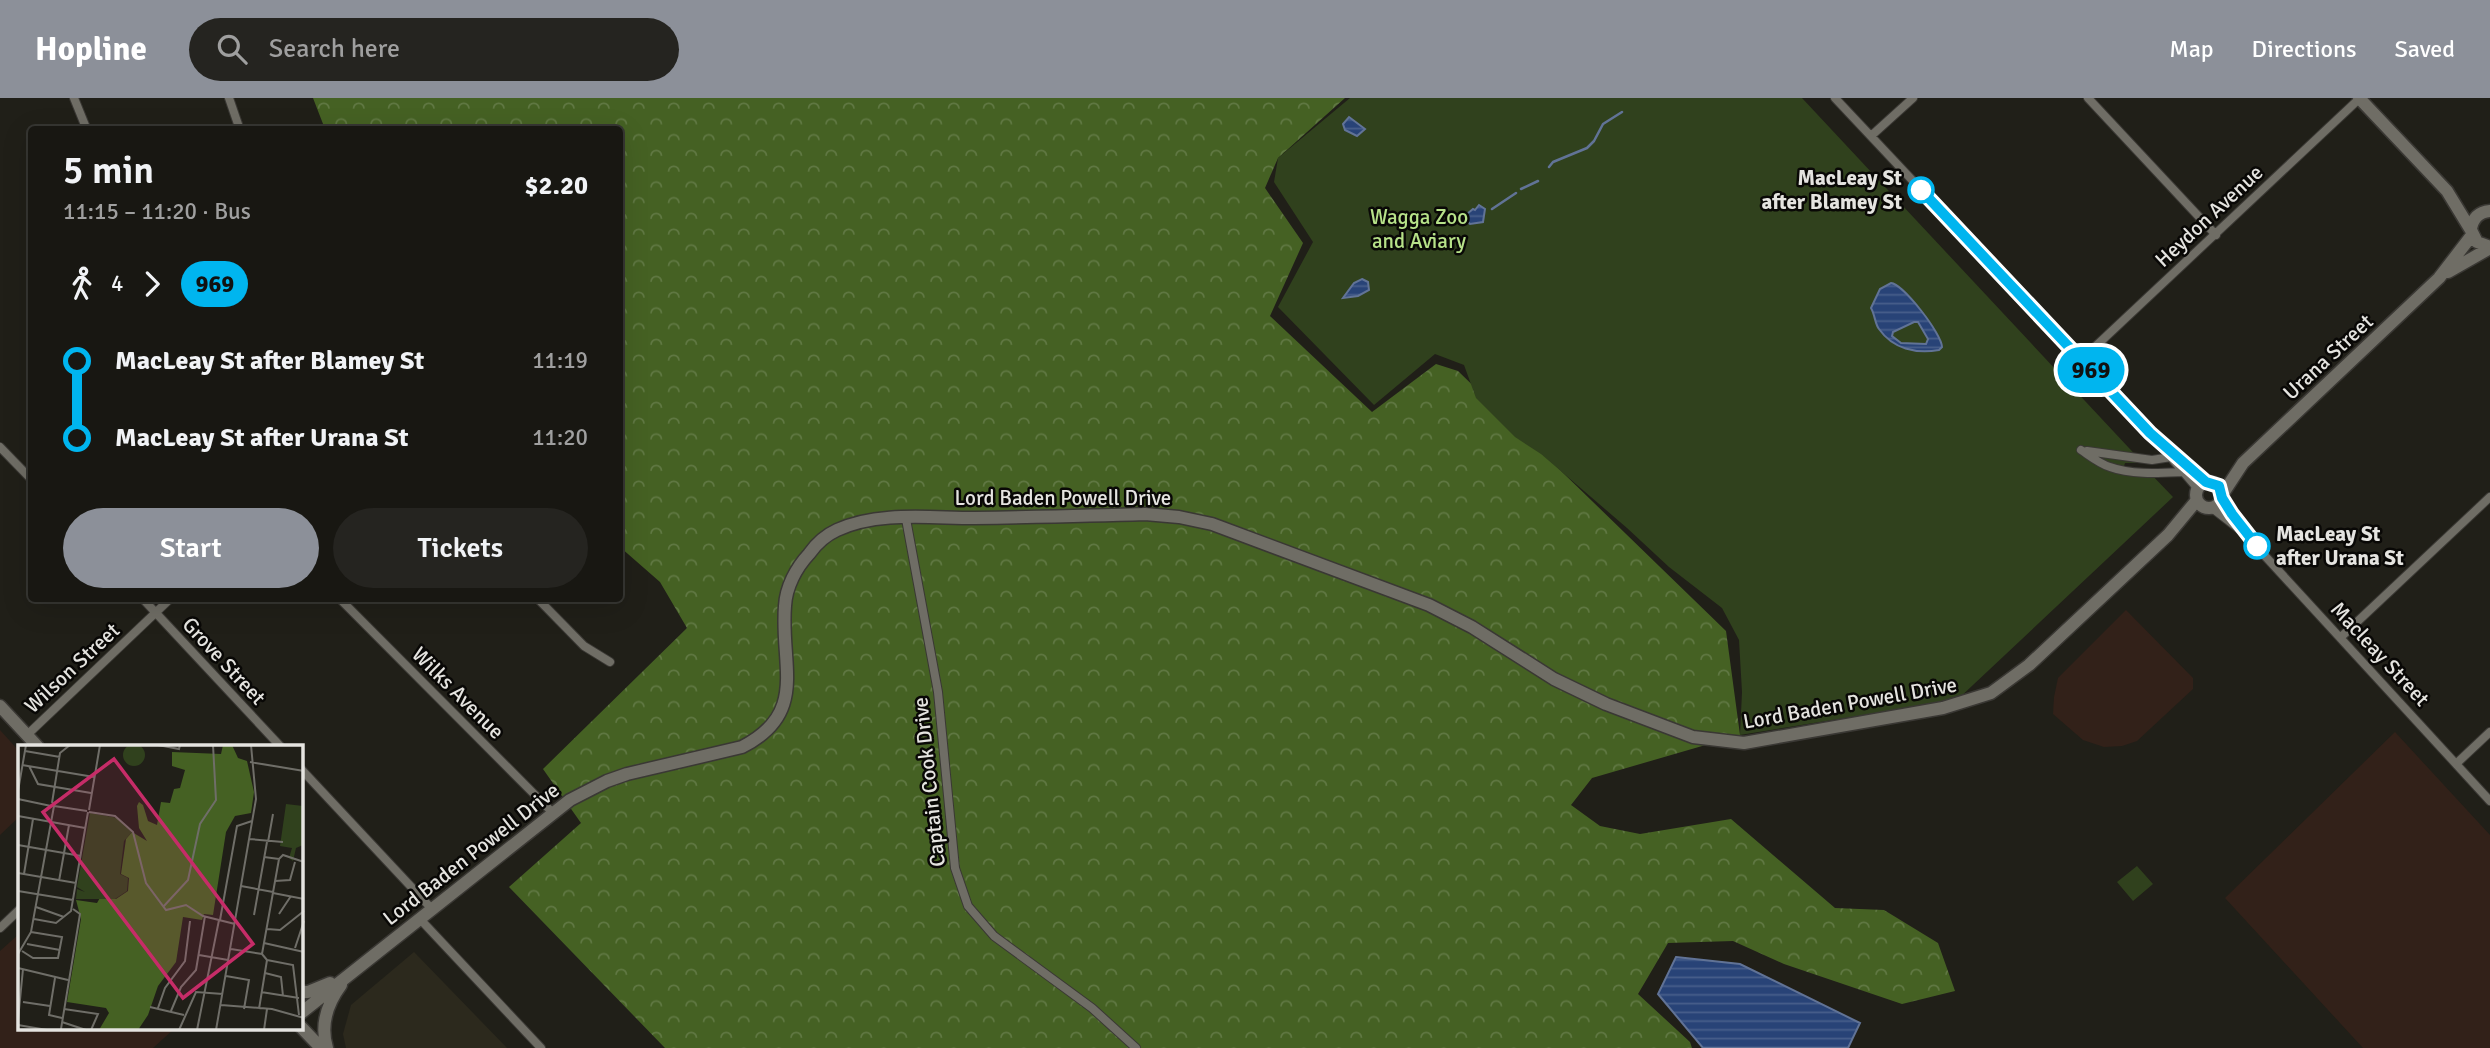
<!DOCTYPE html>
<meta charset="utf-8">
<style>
:root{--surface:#181712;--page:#252420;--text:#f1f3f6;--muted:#9f9f9f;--line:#363632;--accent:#8c9099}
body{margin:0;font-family:Signika,sans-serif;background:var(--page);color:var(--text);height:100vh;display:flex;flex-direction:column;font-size:26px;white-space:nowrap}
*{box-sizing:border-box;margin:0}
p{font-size:23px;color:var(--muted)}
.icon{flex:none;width:38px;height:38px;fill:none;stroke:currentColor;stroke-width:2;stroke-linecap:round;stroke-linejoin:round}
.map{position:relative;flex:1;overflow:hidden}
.panel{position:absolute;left:28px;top:28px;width:595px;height:476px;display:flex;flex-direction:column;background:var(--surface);border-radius:7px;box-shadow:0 7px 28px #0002,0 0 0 2px var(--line)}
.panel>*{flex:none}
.badge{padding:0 14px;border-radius:23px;font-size:24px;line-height:46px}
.map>.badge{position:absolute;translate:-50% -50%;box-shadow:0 0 0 4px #fff}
.legs{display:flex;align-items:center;gap:10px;height:77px;padding:0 35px;font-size:23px}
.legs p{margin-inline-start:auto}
.overview{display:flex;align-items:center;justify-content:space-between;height:119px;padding:0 35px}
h1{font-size:38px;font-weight:600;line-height:52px}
.primary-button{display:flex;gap:14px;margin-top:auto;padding:14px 35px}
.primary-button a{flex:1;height:80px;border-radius:42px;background:var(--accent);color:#fff;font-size:28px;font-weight:600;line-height:80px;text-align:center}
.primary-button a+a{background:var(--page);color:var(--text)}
ul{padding:0 35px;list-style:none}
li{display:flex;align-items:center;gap:24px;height:77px;font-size:26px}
li i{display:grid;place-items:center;width:10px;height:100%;margin:0 9px;background:currentColor}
li i::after{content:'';width:18px;height:18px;margin:-9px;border:5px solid;border-radius:50%;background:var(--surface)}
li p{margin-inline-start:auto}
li:first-child i{background:linear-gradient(#0000 50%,currentColor 0)}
li:last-child i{background:linear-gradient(currentColor 50%,#0000 0)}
header{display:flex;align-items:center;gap:42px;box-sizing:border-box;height:98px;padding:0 35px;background:var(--accent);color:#fff}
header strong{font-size:33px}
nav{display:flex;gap:38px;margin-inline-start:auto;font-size:24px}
.search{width:490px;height:63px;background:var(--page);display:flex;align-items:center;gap:18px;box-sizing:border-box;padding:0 24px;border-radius:38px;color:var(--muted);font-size:26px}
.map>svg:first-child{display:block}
.built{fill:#2c291d}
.education{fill:#322119}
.forest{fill:url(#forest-crowns)}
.park{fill:#30411d}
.water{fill:url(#water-rules);stroke:#617396;stroke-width:2;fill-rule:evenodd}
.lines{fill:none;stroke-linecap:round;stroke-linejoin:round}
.stream{stroke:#617396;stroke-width:2.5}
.street-casing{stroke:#3a3834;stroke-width:10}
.secondary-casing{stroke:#3a3834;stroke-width:15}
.street{stroke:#6f6d65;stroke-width:8}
.secondary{stroke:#6f6d65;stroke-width:12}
.line-1-casing{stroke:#fff;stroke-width:16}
.line-1{stroke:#00b5ef;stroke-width:10}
.stop-1-dot{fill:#fff;stroke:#00b5ef;stroke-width:3.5}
.labels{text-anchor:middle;stroke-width:5;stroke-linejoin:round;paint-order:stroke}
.stop-label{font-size:21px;font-weight:bold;fill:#e5e4e0;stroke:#090806;text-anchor:end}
.street-label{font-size:21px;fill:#e5e4e0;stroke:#090806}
.park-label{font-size:21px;fill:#b7e289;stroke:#090806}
.inset-road{fill:none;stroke:#6f6e68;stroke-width:2}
.view{fill:#c62c68;fill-opacity:0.15;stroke:#c62c68;stroke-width:3.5}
.inset-edge{fill:none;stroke:#e5e4e0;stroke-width:3.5}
</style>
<header>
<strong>Hopline</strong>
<div class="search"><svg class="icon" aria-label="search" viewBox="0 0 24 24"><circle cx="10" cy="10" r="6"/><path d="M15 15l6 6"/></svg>Search here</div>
<nav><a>Map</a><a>Directions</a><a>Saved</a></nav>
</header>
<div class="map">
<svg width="2490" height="950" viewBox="0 0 2490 950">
<defs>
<pattern id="forest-crowns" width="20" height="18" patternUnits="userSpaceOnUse" patternTransform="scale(1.75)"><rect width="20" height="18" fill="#456123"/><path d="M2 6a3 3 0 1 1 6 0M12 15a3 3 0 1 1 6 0" fill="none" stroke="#607843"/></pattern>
<pattern id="water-rules" width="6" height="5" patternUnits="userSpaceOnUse" patternTransform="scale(1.75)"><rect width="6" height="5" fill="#284377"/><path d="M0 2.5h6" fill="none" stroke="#475e8a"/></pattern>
</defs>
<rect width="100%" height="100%" fill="#201f18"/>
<path class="built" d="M414,854L507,950H346L343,936L351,907Z"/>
<path class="education" d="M2126,512L2193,580V591L2137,643L2122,648L2104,649L2083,642L2053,616L2054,599L2058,580Z
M0,632L19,653V719L0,737Z
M2395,634L2490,737V950H2363L2225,800Z
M19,836V931H174L153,950H0V853Z"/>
<path class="forest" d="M313,0H1345L1278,60L1265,90L1303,145L1270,218L1372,314L1436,266L1458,273L1726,533L1740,637L1592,680L1571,707L1600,728L1640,736L1731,721L1835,810L1884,812L1938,845L1955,893L1902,906L1784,866L1733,843L1668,845L1638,896L1690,944L1692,950H665L509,789L581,725L543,671L687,530L660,484L620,449V32L325,31Z"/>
<path class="park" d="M1350,0H1802L2143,365H2125L2123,371L2148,373L2173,399L1957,602L1740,637L1742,594L1739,542L1722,510L1669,469L1627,430L1541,356L1515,339L1476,300L1464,267L1435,256L1374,307L1278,209L1313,144L1274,84L1278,60Z
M2137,768L2153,786L2133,803L2117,784Z"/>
<path class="water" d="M1349,19L1365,31L1357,38L1345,32L1343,26Z
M1479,107L1485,111L1483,124L1470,126L1466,122L1467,116L1473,111L1475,112Z
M1362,181L1368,184L1369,192L1358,198L1343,200L1354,185Z
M1891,185C1903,186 1942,236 1942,249L1939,252C1916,256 1893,251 1879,231C1875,226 1875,217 1871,210L1880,191ZM1914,224H1918L1928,241L1926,246L1901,245L1892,238L1893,234Z
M1676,859L1740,866L1860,925L1848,950H1703L1658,896Z"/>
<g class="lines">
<path class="stream" d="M1549,69L1553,64L1587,50L1594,43L1603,26L1622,14
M1521,91L1538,83
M1492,111L1516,95"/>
<defs>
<path id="street" d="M74,0L87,32
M229,0L240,32
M1835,0L2150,335L2197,390
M2088,0L2216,137
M1871,38L1913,0
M2081,262L2360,0
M0,349L32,382
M2081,352C2090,358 2100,366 2110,369C2132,377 2160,375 2183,374
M2087,353L2152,362L2171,359
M2173,355L2206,384
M2222,400L2238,426
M2212,410L2243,434L2490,703
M906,421L938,594L955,770L968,808L994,838L1092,910L1136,950
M142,500L281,649
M339,500L552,714
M537,500L584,548L610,564
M2341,539L2490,399
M27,637L171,500
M2457,665L2490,634
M301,671L431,810
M419,820L541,950
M0,830L19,812"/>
<path id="secondary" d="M2359,0L2447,93L2472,134
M2490,113C2479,114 2472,120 2471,132L2477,144L2490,149
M2448,174L2490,150
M2196 397a13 13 0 1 1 26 0a13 13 0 1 1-26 0Z
M2222,397L2243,365L2439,180L2472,137
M0,608L38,649
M301,894H308L330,885
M301,915L570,702L607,683L627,676L742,649C809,615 780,567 785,508C786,489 796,470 809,456C816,446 826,437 837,432C878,413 930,420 974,420C1031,419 1088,418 1145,416L1179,419L1212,426L1429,507L1472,529L1554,581L1606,606L1693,639L1744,645L1943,610L1991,595L2029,567L2168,437L2197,402
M301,929L321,950
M327,950C320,927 327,906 341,887"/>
</defs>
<use href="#street" class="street-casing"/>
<use href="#secondary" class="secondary-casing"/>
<use href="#street" class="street"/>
<use href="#secondary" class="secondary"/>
</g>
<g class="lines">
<defs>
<path id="line-1" d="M1921,92L2150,335L2206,384L2219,388L2222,400L2232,416L2257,448"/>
</defs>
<use href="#line-1" class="line-1-casing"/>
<use href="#line-1" class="line-1"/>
</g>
<g class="stop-1-dot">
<circle cx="1921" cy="92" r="12"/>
<circle cx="2257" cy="448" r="12"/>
</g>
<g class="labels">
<g class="stop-label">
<text x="1902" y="87">MacLeay St<tspan x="1902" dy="24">after Blamey St</tspan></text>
<text x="2276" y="443" text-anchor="start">MacLeay St<tspan x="2276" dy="24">after Urana St</tspan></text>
</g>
<g class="street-label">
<text transform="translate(2209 118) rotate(-43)" y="7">Heydon Avenue</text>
<text transform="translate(2328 259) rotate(-43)" y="7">Urana Street</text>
<text x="1063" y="407">Lord Baden Powell Drive</text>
<text transform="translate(2380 556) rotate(47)" y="7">Macleay Street</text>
<text transform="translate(224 563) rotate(47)" y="7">Grove Street</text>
<text transform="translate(72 570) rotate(-43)" y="7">Wilson Street</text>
<text transform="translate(458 595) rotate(45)" y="7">Wilks Avenue</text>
<text transform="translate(1850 605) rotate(-10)" y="7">Lord Baden Powell Drive</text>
<text transform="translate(929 684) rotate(-96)" y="7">Captain Cook Drive</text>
<text transform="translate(471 756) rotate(-38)" y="7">Lord Baden Powell Drive</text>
</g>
<g class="park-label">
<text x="1419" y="126">Wagga Zoo<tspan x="1419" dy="24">and Aviary</tspan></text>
</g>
</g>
<g transform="translate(18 647)">
<rect width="285" height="285" fill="#201f18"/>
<path d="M205,0H214L220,13L229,16L236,47L233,68L217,71L208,87L195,170L186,169L184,175L165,172L158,217L140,241L130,270L120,285H81L91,268L88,263L49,257L63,174L58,155L79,158L83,151L98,154L110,146L111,133L103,129L108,94L114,87L129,96L121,83L119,61L121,57L125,60L130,76L139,80L143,57L152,58L156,44L162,43L167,25L154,21V7L203,9Z" fill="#456123"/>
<path d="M105 10a11 11 0 1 1 22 0a11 11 0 1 1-22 0ZM268,59L285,61V100L278,103L275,116L271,113L274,103L262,101ZM72,68L100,73L114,87L106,96L102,129L110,133L109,146L97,154H58L59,144L67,147L59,142Z" fill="#30411d"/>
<path class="inset-road" d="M140,0L161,4L162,0M7,6L42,12M232,17L286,26M4,20L76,32M11,21L20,39L73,48M0,46L8,0M0,54L33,61M34,58L42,8L52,0M36,61L69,66M71,65L82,0M71,67L97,71L115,87L128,138L148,165L168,160L185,171L217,179M0,71L67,83M231,94L265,97M250,97L255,69M0,100L63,111M246,112L261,114L265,110L286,117M0,128L58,138M6,129L15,74M41,136L51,80M257,136L272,135L277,117M223,141L255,147M0,146L55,155M255,148L286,154M18,162L46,172M145,162L170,135L182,79L198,55L195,0M261,169L273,151M236,170L249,97M16,174L38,178L53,166L70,67M202,175L219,81L234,76M249,184L262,185L286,166M246,198L286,207M9,199L42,205M277,203L286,176M213,204L244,209L249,215M4,206L15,213H40L44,192L13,187M0,209L13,187L36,61M244,209L261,114M181,210L210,215M249,215L275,220L281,270M0,223L50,235M247,228L263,232L265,251M208,231L231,235L226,264M37,233L31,270L44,273M243,247L281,253M5,257L32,261M203,260L254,264L286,273M132,262L166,270M140,263L147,243L167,216L172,176M46,264L80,269L73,285M241,264L249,215M153,266L163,242L178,225L187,171M0,275L5,224M44,277L68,285M0,280L29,285M43,284L62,169L55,164M161,285L178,247L205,249M179,285L201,175M198,285L238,54L233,0M246,285L249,264"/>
<path class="view" d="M96,14L235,199L165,253L25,67Z"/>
<rect width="285" height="285" class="inset-edge"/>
</g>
</svg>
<b class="badge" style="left:2091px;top:272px;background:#00b5ef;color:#111">969</b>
<section class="panel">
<div class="overview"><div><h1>5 min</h1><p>11:15 – 11:20 · Bus</p></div><b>$2.20</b></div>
<div class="legs"><svg class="icon" aria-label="walk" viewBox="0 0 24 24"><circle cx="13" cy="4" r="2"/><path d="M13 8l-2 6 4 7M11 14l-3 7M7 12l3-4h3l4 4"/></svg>4<svg class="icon" aria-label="forward" viewBox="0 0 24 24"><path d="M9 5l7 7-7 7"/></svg><b class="badge" style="background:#00b5ef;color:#111">969</b></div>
<ul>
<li><i style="color:#00b5ef"></i><b>MacLeay St after Blamey St</b><p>11:19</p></li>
<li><i style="color:#00b5ef"></i><b>MacLeay St after Urana St</b><p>11:20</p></li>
</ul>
<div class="primary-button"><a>Start</a><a>Tickets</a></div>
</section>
</div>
